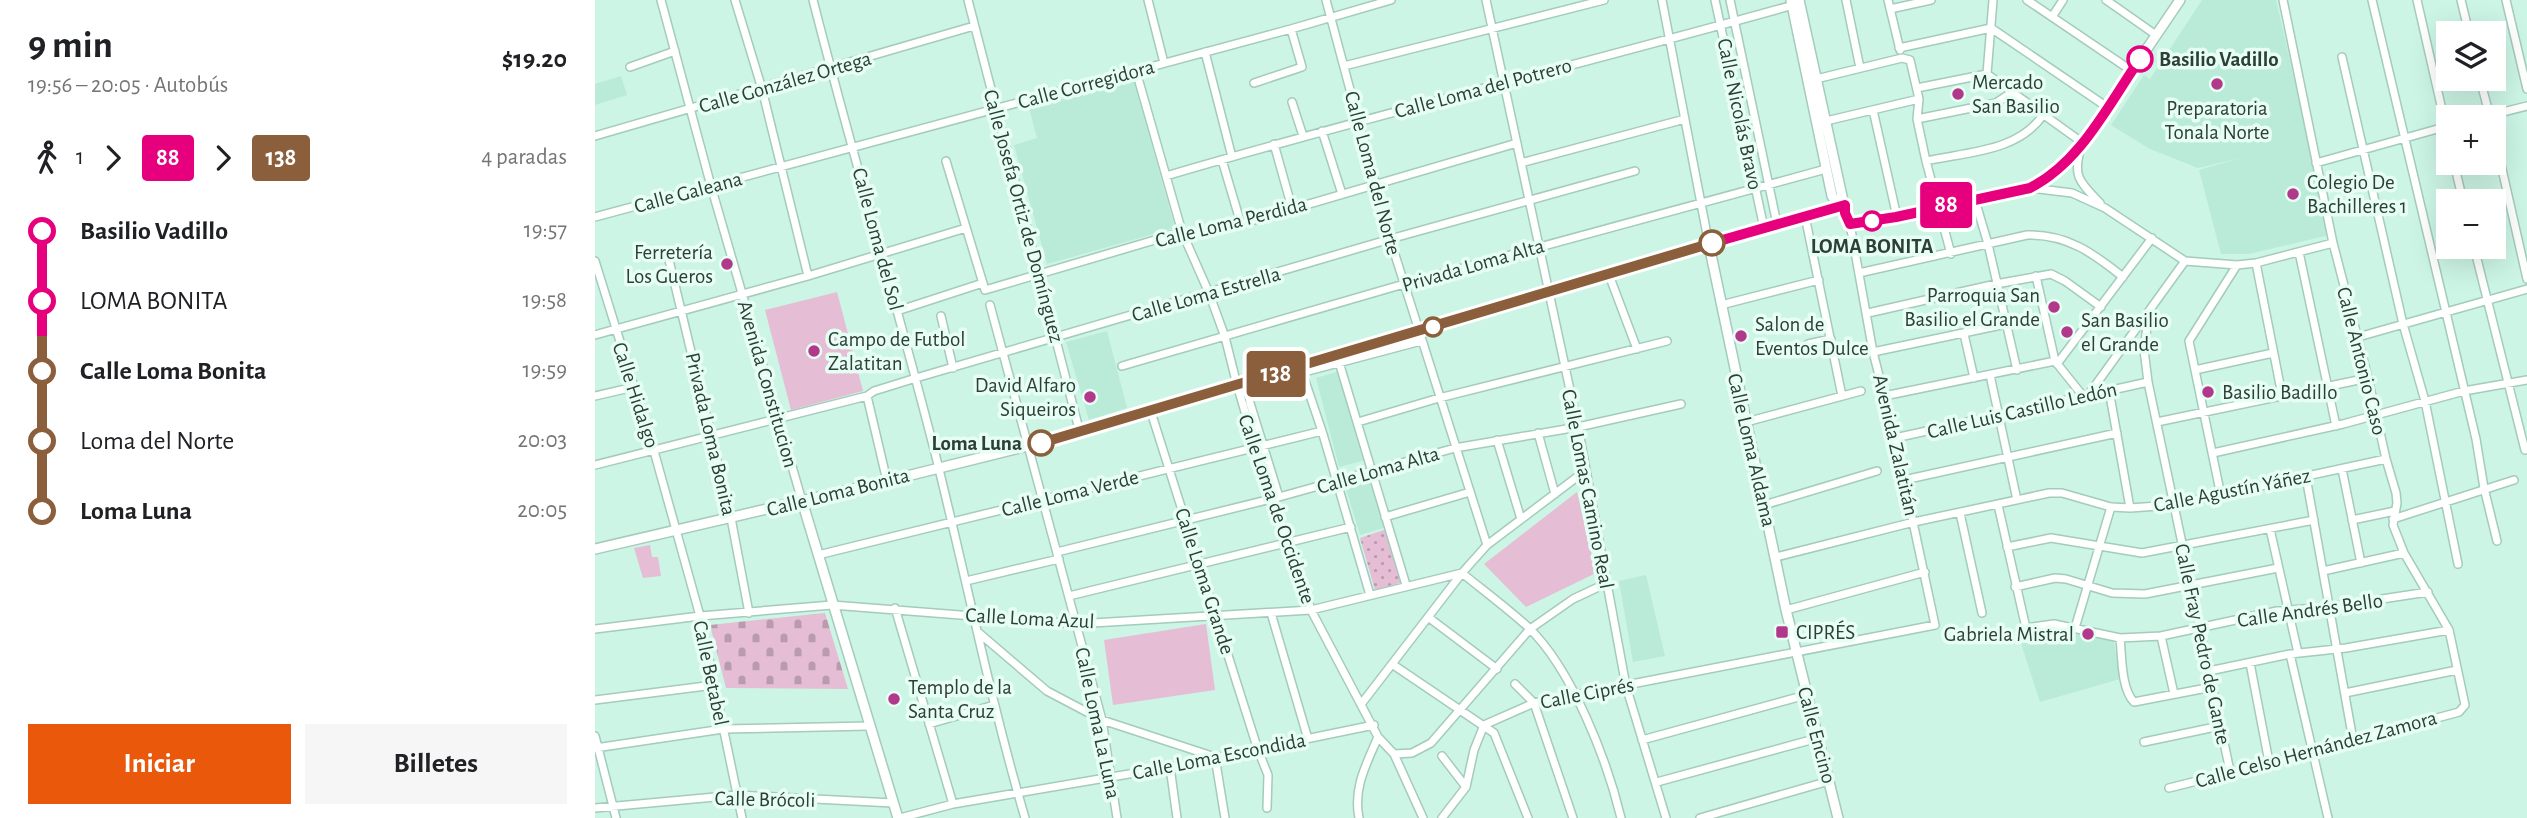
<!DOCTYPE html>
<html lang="es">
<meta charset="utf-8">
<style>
:root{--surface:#fff;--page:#f6f6f6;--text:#202124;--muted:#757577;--accent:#ea580c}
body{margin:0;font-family:"Alegreya Sans",sans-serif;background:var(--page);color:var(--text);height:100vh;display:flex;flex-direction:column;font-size:26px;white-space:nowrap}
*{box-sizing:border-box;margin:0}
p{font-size:23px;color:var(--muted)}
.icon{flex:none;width:38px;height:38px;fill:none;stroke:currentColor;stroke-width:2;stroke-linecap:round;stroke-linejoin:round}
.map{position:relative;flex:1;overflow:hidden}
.sheet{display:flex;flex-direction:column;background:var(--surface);width:595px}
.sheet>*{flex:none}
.badge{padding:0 14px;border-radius:5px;font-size:24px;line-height:46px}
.fabs{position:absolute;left:1841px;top:21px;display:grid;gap:14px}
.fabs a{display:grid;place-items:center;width:70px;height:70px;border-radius:0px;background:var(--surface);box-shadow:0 7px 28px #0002;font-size:35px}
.map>.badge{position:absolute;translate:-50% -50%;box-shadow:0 0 0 4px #fff}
.legs{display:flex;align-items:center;gap:10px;height:77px;padding:0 28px;font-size:23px}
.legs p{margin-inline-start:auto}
.head{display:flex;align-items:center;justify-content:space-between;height:119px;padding:0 28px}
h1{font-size:38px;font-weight:600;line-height:52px}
.primary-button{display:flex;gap:14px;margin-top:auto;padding:14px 28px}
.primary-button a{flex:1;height:80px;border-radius:0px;background:var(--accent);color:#fff;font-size:28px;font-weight:600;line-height:80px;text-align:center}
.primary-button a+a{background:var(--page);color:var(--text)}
ul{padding:0 28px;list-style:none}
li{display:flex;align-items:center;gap:24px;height:70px;font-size:26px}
li i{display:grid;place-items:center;width:10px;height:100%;margin:0 9px;background:currentColor}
li i::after{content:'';width:18px;height:18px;margin:-9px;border:5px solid;border-radius:50%;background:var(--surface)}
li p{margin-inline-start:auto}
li:first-child i{background:linear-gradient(#0000 50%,currentColor 0)}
li:last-child i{background:linear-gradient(currentColor 50%,#0000 0)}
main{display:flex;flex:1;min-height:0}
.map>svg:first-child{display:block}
.built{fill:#baead8}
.grass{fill:#e5bdd4}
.cemetery{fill:url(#cemetery-stones)}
.park{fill:url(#park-dots)}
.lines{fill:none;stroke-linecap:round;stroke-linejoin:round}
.minor-casing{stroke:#a4cbbc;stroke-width:10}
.tertiary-casing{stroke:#a4cbbc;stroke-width:12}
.minor{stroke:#fff;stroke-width:7}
.tertiary{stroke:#fff;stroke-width:9}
.line-1-casing{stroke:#fff;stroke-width:16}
.line-2-casing{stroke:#fff;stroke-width:16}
.line-1{stroke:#e6007e;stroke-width:10}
.line-2{stroke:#8b5e3c;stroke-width:10}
.stop-1-dot{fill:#fff;stroke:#e6007e;stroke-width:3.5}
.poi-dot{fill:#b2388b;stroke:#e6fef4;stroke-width:2.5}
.stop-2-dot{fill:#fff;stroke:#8b5e3c;stroke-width:3.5}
.labels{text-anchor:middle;stroke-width:7;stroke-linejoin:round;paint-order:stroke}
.stop-label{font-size:21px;font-weight:bold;fill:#2e3e38;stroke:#e6fef4;text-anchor:start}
.street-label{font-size:21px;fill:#2e3e38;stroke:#e6fef4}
.poi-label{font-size:21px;fill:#2e3e38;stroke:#e6fef4;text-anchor:start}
</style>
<main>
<section class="sheet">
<div class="head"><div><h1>9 min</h1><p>19:56 – 20:05 · Autobús</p></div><b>$19.20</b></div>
<div class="legs"><svg class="icon" aria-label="walk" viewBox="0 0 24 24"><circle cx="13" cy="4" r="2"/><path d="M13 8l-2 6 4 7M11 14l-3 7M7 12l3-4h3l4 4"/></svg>1<svg class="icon" aria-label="forward" viewBox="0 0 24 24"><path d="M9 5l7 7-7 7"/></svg><b class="badge" style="background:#e6007e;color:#fff">88</b><svg class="icon" aria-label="forward" viewBox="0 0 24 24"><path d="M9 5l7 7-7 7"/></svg><b class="badge" style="background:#8b5e3c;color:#fff">138</b><p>4 paradas</p></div>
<ul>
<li><i style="color:#e6007e"></i><b>Basilio Vadillo</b><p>19:57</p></li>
<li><i style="color:#e6007e"></i><span>LOMA BONITA</span><p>19:58</p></li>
<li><i style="color:#8b5e3c"></i><b>Calle Loma Bonita</b><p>19:59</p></li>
<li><i style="color:#8b5e3c"></i><span>Loma del Norte</span><p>20:03</p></li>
<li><i style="color:#8b5e3c"></i><b>Loma Luna</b><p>20:05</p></li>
</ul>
<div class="primary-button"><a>Iniciar</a><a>Billetes</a></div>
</section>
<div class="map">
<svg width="1932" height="818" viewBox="0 0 1932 818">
<defs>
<pattern id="cemetery-stones" width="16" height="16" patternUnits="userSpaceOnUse" patternTransform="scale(1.75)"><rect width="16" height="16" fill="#e5bdd4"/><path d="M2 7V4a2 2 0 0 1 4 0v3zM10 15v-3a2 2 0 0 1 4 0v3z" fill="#ba9bad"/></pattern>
<pattern id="park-dots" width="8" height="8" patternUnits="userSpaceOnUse" patternTransform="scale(1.75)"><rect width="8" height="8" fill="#e5bdd4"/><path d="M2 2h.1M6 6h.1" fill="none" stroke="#ba9bad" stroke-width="1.8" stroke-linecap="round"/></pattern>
</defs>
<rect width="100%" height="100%" fill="#ccf5e5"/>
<path class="built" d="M1607,0H1681L1735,235L1654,254H1626L1604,170L1646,158L1603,168L1555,149L1516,125L1549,75L1555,79Z
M537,75L580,228L452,264L419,145L442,138L433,104Z
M26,76L32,95L0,105V84Z
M512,331L532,408L494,420L471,342Z
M745,371L771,460L744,467L721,378Z
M776,481L791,527L765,535L751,489Z
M1051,575L1070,656L1038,662L1024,581Z
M1459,627L1519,642L1525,679L1445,702L1423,634Z"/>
<path class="grass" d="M242,292L268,391L196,410L170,310Z
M982,492L1001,573L931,607L889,564Z
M55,545L57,557H63L66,576L48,578L39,548Z
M611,624L620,690L518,705L509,640Z"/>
<path class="cemetery" d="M230,613L253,689L131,688L115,625Z"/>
<path class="park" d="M792,529L808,582L780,590L765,538Z"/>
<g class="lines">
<defs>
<path id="minor" d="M66,0L116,186L207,501
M140,0L167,89L213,276
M218,0C257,153 302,304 341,457C371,577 395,699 430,818
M373,0L485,433
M553,0L569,63
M731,0L795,239L892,545
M891,0L983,427L1031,686L1071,818
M1067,0L1114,245
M1120,0L1169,228
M1135,0L1182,224
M1251,0L1265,68
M1293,0L1305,50
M1432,0L1537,71
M1511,0L1561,35
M1777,0L1881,439L1889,488L1902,541
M1822,0L1853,136
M1866,0L1874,33
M1911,0L1932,89
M1295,9L1336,0
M1457,17L1468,0
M1304,48L1396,28L1512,107
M610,52L637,157
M1747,57L1808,324L1830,401L1863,564
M749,66L1009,0
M35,67L80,51
M541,71L587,232L614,293L630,337L642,385L676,499L694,542L716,610L783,737L799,754L828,818
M1392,74L1488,143
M1392,74L1398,0
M1221,79L1307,58L1315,60L1324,99L1322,119L1331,161L1356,254
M1885,79L1895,117
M659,83L707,67L696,29
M1322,88L1392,74
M697,102L708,136
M1278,110L1302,217
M1888,117L1932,106
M1322,119L1401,103L1416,93
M1231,121L1324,99
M727,131L747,194
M1899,134L1932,279
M0,136L379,26
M679,144L697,208
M1486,147C1477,177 1485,182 1505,203
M627,160L646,224
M351,161L390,290L587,232L605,233L646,224L922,143
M1331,161C1371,152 1423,152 1448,115
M926,163L1090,119
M1721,163L1853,126
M1859,163L1868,201
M571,176C780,114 992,63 1202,4
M1436,188L1477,193L1510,208L1590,261L1642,265L1661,263L1738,243
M1380,200L1393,244L1422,370
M1210,216L1247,396
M0,217L696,29L796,0
M1879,247L1930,450
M1704,252L1741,426
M73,256L136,518L154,613
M0,261L59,451L105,616L147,818
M1661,263L1687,395
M1264,273L1432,235C1472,234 1498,253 1528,277
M1014,275L1042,349
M1441,276L1460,361L1488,396
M395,305L507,720L522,818
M1126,305L1224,280
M302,311L388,283
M1554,311L1549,350L1553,382L1635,771
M1273,313L1401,284L1456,274L1470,281L1506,307
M346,316L358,368
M1369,334L1379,378
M0,335L213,276L371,228
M1763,337L1932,289
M1213,344L1236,339
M1278,352L1411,324
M744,362L811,585
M1462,364L1557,238
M527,366L809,284L1231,169
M1600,370L1678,353
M707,372L727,431L775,595
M1395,375L1422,500
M1514,390L1535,508
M1494,394L1590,261
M0,396L39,387
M272,396L292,481
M1289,396L1460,361
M556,412L663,750L673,775L672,808
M763,422L844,398L1072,341
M1151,422L1266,391
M1562,422L1773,378
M943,433L960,494
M1300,438L1553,382
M902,440L926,519
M1618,453L1748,424L1869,391L1932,380
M0,465L272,396L279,391L321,378L795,239L1040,171
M1747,469L1766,563
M1711,477L1758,740
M1309,480L1522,433
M1626,496L1594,341L1642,265
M684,497L655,403L653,387L826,341
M1169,505L1282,471
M1403,505L1431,628L1459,624L1525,638L1566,636L1682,611L1734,607L1833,592
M1365,513L1387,613
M790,517L875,492
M1798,519L1919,480
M1757,520L1800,511
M1675,529L1703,653
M1412,547L1456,538L1547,553L1719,520
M462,552L684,497L860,448L983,427L1086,404
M223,555L727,431
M1181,557L1319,522L1454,493H1467L1516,507L1535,508L1577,505L1791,459
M1728,571L1809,553
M371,581L464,559
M1420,587L1460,578L1471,579L1517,593L1550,594L1683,568
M474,596L756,527
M300,608L358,804
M1191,610L1330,572
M676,613L713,739
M833,617L902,669
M1480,628L1516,507
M0,629L105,616L237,605L481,624L716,610L867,573C889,591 912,608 933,627C977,669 1012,760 1026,818
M384,633L452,691L507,720L620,757L630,818
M1566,636L1579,694
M1525,638C1527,656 1526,689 1539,702L1617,687
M1695,654L1733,818
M1655,663L1674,762
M797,664L899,733L933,818
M1614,671L1695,654L1751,648L1854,630
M920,684L939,703L978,818
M1750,693L1862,670
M0,700L119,685
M767,703L867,573L892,545L990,471
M334,724L399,705
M0,736L21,818
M1047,740L1211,695
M1549,742L1625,726
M0,748L128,729L274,726
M799,754L817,753L836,743L935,629L978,599L1012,583
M847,756L871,787
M575,767L582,818
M1062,782L1223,738
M1574,788L1717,752L1864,712L1870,705L1854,630L1809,553L1798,525L1802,503L1801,493L1791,459L1773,378L1738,243L1688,0
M0,808L142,795L298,803
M305,818L358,804L575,767L779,725
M764,818C758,788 771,765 783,737
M847,818L871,787L879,750L889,725L939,703L1340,625L1300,438L1278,352L1255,224
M1105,818L1234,781"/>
<path id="tertiary" d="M1196,0L1237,196L1255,224L1302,217L1435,188L1463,171L1486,146L1585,0
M1204,0L1250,210
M1114,245L1191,610L1243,818
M207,501L303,818
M0,549L292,481L485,433L1250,205"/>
</defs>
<use href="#minor" class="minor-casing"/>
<use href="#tertiary" class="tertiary-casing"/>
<use href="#minor" class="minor"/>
<use href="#tertiary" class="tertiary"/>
</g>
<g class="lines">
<defs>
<path id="line-1" d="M1117,243L1250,205V213L1255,224L1301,217L1435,188C1486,162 1513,105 1545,59"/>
<path id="line-2" d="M446,443L1117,243"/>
</defs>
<use href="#line-1" class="line-1-casing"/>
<use href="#line-2" class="line-2-casing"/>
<use href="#line-1" class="line-1"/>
<use href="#line-2" class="line-2"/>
</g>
<g class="stop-1-dot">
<circle cx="1545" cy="59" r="12"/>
<circle cx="1277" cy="221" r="9"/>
</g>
<g class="poi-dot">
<circle cx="1622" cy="84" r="7"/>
<circle cx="1363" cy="94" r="7"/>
<circle cx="1698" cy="194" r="7"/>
<circle cx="132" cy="264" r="7"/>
<circle cx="1459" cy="307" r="7"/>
<circle cx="1472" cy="332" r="7"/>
<circle cx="1146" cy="336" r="7"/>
<circle cx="219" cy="351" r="7"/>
<circle cx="1613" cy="392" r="7"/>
<circle cx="495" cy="397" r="7"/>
<rect x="1180" y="625" width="14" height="14" rx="3.5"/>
<circle cx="1493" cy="634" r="7"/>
<circle cx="299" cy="699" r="7"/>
</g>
<g class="stop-2-dot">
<circle cx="1117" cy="243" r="12"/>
<circle cx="838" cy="327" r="9"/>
<circle cx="446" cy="443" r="12"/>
</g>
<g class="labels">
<g class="stop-label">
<text x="1564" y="66">Basilio Vadillo</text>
<text x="1277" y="253" text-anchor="middle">LOMA BONITA</text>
<text x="427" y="450" text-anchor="end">Loma Luna</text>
</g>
<g class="street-label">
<text transform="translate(190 82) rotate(-16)" y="7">Calle González Ortega</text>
<text transform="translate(491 84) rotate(-15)" y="7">Calle Corregidora</text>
<text transform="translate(888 88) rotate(-15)" y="7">Calle Loma del Potrero</text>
<text transform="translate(1145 114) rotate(78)" y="7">Calle Nicolás Bravo</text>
<text transform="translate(778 173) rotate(75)" y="7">Calle Loma del Norte</text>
<text transform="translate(93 192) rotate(-15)" y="7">Calle Galeana</text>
<text transform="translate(429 216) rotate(75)" y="7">Calle Josefa Ortiz de Domínguez</text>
<text transform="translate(636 222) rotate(-14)" y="7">Calle Loma Perdida</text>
<text transform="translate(283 239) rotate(75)" y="7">Calle Loma del Sol</text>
<text transform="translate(878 265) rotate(-16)" y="7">Privada Loma Alta</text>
<text transform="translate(611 294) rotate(-16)" y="7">Calle Loma Estrella</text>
<text transform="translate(1767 361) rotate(76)" y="7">Calle Antonio Caso</text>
<text transform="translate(173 384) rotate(74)" y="7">Avenida Constitucion</text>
<text transform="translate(41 395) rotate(72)" y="7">Calle Hidalgo</text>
<text transform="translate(1427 410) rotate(-13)" y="7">Calle Luis Castillo Ledón</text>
<text transform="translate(116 434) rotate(77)" y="7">Privada Loma Bonita</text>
<text transform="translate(1301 445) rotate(77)" y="7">Avenida Zalatitán</text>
<text transform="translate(1157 450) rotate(77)" y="7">Calle Loma Aldama</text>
<text transform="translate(783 470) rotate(-16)" y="7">Calle Loma Alta</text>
<text transform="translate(993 489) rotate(79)" y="7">Calle Lomas Camino Real</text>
<text transform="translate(1637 490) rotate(-11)" y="7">Calle Agustín Yáñez</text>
<text transform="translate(243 492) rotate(-14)" y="7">Calle Loma Bonita</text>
<text transform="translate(475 493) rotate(-14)" y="7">Calle Loma Verde</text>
<text transform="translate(682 509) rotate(71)" y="7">Calle Loma de Occidente</text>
<text transform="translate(610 581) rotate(72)" y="7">Calle Loma Grande</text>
<text transform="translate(1715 610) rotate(-8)" y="7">Calle Andrés Bello</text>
<text transform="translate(435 618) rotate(3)" y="7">Calle Loma Azul</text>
<text transform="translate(1608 644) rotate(78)" y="7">Calle Fray Pedro de Gante</text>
<text transform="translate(116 673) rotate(78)" y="7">Calle Betabel</text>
<text transform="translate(992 693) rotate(-11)" y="7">Calle Ciprés</text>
<text transform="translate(503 723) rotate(78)" y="7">Calle Loma La Luna</text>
<text transform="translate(1222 735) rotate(75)" y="7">Calle Encino</text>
<text transform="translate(1721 749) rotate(-15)" y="7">Calle Celso Hernández Zamora</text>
<text transform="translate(624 756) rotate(-11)" y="7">Calle Loma Escondida</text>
<text transform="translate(170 799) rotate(1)" y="7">Calle Brócoli</text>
</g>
<g class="poi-label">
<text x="1377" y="89">Mercado<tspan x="1377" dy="24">San Basilio</tspan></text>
<text x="1622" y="115" text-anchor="middle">Preparatoria<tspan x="1622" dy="24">Tonala Norte</tspan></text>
<text x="1712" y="189">Colegio De<tspan x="1712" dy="24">Bachilleres 1</tspan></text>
<text x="118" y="259" text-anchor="end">Ferretería<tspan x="118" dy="24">Los Gueros</tspan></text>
<text x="1445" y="302" text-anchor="end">Parroquia San<tspan x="1445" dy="24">Basilio el Grande</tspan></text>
<text x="1486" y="327">San Basilio<tspan x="1486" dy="24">el Grande</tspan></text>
<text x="1160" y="331">Salon de<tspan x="1160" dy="24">Eventos Dulce</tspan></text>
<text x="233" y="346">Campo de Futbol<tspan x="233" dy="24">Zalatitan</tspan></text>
<text x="481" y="392" text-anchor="end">David Alfaro<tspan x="481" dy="24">Siqueiros</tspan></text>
<text x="1627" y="399">Basilio Badillo</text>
<text x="1201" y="639">CIPRÉS</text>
<text x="1479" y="641" text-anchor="end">Gabriela Mistral</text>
<text x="313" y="694">Templo de la<tspan x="313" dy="24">Santa Cruz</tspan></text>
</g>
</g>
</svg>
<div class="fabs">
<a><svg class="icon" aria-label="layers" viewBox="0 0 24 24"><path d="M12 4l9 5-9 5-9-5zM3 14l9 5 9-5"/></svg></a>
<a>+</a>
<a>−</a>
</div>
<b class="badge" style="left:1351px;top:205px;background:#e6007e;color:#fff">88</b>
<b class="badge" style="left:681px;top:374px;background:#8b5e3c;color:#fff">138</b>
</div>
</main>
